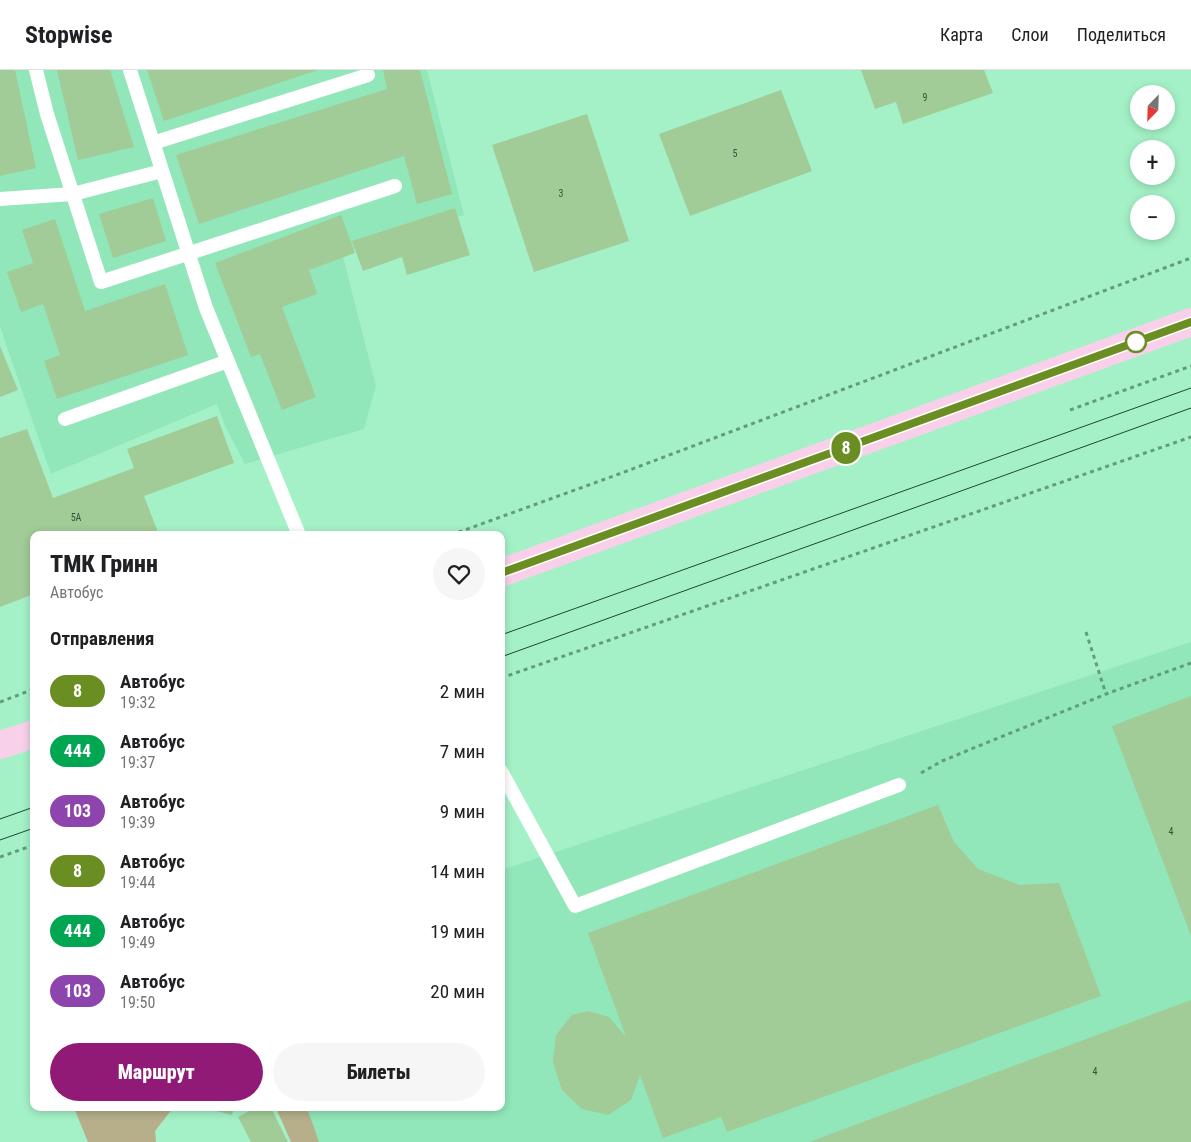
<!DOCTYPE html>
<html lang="ru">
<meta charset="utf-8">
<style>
:root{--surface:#fff;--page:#f6f6f6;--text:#202124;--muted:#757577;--line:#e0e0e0;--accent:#921a77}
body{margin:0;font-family:"Roboto Condensed",sans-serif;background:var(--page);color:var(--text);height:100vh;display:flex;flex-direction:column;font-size:19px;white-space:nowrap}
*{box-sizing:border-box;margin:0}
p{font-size:16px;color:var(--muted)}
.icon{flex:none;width:28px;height:28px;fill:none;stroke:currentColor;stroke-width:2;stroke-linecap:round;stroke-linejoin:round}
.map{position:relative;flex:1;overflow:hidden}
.sheet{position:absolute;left:30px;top:461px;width:475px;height:580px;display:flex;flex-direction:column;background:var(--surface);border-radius:10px;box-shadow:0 2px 8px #0003}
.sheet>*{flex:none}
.badge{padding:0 10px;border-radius:16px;font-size:18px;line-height:32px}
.needle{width:32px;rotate:203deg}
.tools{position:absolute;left:1130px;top:15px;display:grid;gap:10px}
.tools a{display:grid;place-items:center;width:45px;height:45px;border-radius:50%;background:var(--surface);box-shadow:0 2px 8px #0003;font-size:25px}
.map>.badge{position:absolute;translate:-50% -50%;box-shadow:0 0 0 2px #fff}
h2{padding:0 20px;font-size:19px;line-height:45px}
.round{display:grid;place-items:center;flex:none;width:52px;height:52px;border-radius:26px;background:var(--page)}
.overview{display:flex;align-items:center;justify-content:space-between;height:85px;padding:0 20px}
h1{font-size:24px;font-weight:800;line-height:38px}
.cta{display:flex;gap:10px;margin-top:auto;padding:10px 20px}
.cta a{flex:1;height:58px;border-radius:30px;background:var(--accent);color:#fff;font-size:20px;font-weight:800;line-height:58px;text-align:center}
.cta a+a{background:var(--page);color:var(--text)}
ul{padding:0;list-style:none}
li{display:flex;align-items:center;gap:15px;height:60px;padding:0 20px}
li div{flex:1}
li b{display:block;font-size:19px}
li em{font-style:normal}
li .badge{min-width:55px;font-weight:700;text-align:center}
header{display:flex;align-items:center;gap:30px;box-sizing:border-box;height:70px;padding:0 25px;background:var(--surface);border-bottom:1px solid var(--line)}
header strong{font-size:24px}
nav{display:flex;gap:28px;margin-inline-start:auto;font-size:18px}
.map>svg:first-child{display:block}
.built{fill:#91e7b9}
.green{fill:#b6af8a}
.building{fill:#a1cb97}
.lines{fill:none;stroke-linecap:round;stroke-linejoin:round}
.path{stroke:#629c7d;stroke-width:3;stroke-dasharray:4 4;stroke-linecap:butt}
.service{stroke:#fff;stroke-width:14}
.primary{stroke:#f8d0ea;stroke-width:28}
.tram{stroke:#204634;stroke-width:1}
.line-casing{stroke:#fff;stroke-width:11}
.line{stroke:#6b8e23;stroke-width:8}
.stop-dot{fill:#fff;stroke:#6b8e23;stroke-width:2.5}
.labels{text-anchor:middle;stroke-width:4.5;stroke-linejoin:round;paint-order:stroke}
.number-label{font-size:10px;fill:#32543c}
</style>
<header>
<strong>Stopwise</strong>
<nav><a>Карта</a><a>Слои</a><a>Поделиться</a></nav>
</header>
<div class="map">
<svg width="1191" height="1072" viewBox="0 0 1191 1072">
<rect width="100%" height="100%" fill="#a4f1c7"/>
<path class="built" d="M0,0H427L464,145L342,183L376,316L364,359L245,394L225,356L217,334L51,404L0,257Z
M1191,572V1072H317L302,1038H501V800Z"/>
<path class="green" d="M74,1038H173L155,1061L156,1072H88Z
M276,1038H307L319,1072H291Z"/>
<path class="building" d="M0,0H15L36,98L0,106Z
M57,0H110L134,77L78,90Z
M147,0H318L164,51Z
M383,0H420L452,124L417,134L404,86L199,154L176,85L387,19Z
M861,0H984L993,23L903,54L896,32L875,39Z
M781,20L812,101L690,146L659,64Z
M587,44L629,171L534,202L492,75Z
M153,128L166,171L113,188L99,144Z
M455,138L470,185L407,205L402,187L363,201L352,171Z
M341,145L355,183L309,200L317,224L282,237L316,327L282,340L260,284L251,287L215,193Z
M55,149L85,241L165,214L188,285L57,329L44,291L60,285L43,234L21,242L7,202L33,193L22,160Z
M0,276L18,320L0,327Z
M217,346L234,393L144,426L159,465H34V524L0,537V368L27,359L53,428L134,398L127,379Z
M1191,626V866L1112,656Z
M938,735L954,772L978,799L1019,815L1059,813L1101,926L727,1062L721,1047L663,1068L640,1005L631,1030L608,1045L582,1039L562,1020L553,992L556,965L572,945L588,941L609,947L626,967L588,863Z
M1191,930V1072H809Z
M204,1038H234L232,1045Z
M255,1038H271L288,1072H251L238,1047Z"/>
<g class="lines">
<path class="path" d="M1070,340L1191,296
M451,465L619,404L1191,188
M1086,562L1106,624
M501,608L1191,367
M0,632L34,619
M921,703L942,691L1106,624L1191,593
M0,787L34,775"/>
<path class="service" d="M36,0L47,44L101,212L395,116
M130,0L206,238L299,465
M153,73L368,5
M0,129L73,124L162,101
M65,349L228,291
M501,701L575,836L899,715"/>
<path class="primary" d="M501,503L1191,252
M0,675L34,664"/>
<path class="tram" d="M501,565L1191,318
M501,587L1191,338
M0,749L34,737
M0,770L34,758"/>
</g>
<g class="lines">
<defs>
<path id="line" d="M501,503L1191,252"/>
</defs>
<use href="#line" class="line-casing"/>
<use href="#line" class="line"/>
</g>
<circle class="stop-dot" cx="1136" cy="272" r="10"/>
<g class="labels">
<g class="number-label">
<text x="925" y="31">9</text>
<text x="735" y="87">5</text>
<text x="561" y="127">3</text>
<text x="76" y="451">5А</text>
<text x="1171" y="765">4</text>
<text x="1095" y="1005">4</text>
</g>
</g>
</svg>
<div class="tools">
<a><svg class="needle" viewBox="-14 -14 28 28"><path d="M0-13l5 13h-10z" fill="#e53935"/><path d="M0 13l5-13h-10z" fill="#757577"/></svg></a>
<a>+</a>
<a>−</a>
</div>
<b class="badge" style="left:846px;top:378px;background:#6b8e23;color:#fff">8</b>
<section class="sheet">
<div class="overview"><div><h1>ТМК Гринн</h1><p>Автобус</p></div><a class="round"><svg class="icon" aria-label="heart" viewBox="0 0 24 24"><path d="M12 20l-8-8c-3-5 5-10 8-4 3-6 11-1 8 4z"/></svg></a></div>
<h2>Отправления</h2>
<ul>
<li><span class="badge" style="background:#6b8e23;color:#fff">8</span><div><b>Автобус</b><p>19:32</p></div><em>2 мин</em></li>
<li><span class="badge" style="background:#00a651;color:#fff">444</span><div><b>Автобус</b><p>19:37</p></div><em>7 мин</em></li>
<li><span class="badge" style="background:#8e44ad;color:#fff">103</span><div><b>Автобус</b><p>19:39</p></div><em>9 мин</em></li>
<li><span class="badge" style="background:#6b8e23;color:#fff">8</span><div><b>Автобус</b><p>19:44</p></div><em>14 мин</em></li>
<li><span class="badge" style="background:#00a651;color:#fff">444</span><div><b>Автобус</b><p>19:49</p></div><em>19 мин</em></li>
<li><span class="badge" style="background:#8e44ad;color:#fff">103</span><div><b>Автобус</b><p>19:50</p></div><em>20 мин</em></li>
</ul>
<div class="cta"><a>Маршрут</a><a>Билеты</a></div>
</section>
</div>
